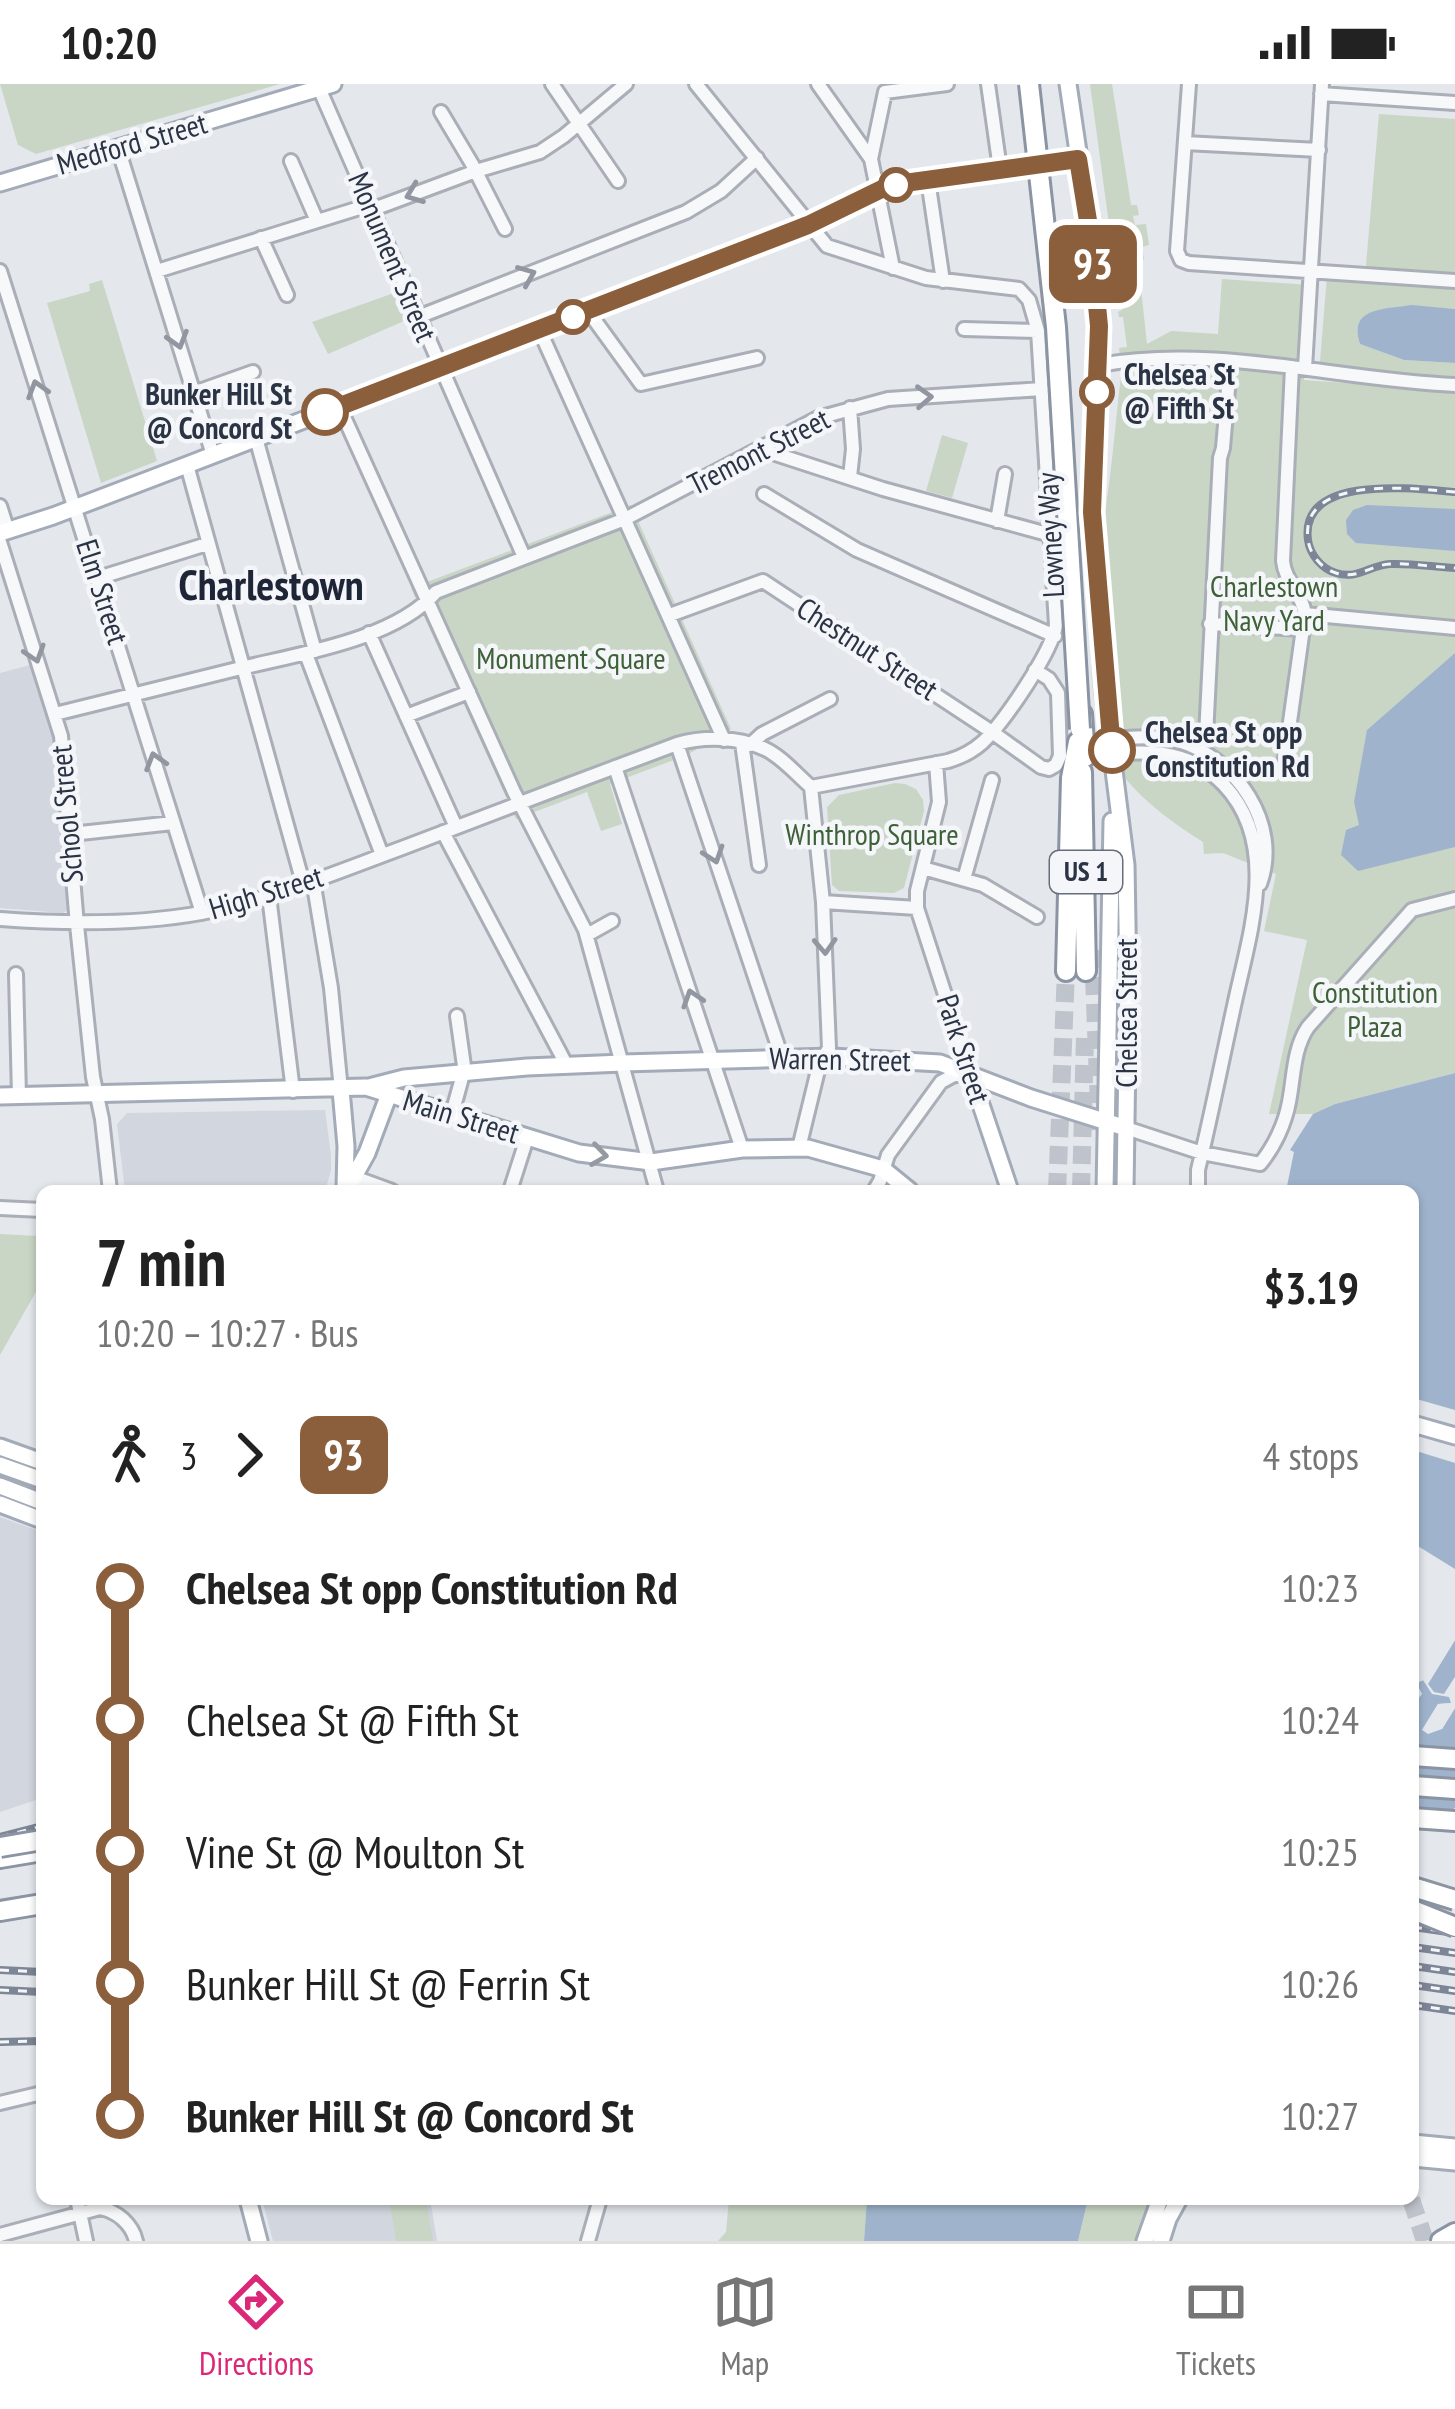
<!DOCTYPE html>
<meta charset="utf-8">
<style>
:root{--surface:#fff;--page:#f2f2f2;--text:#222;--muted:#767676;--line:#e0e0e0;--accent:#db2777}
body{margin:0;font-family:"PT Sans Narrow",sans-serif;background:var(--page);color:var(--text);height:100vh;display:flex;flex-direction:column;font-size:45px;white-space:nowrap}
*{box-sizing:border-box;margin:0}
p{font-size:39px;color:var(--muted)}
.icon{flex:none;width:66px;height:66px;fill:none;stroke:currentColor;stroke-width:2;stroke-linecap:round;stroke-linejoin:round}
.map{position:relative;flex:1;overflow:hidden}
.side{position:absolute;left:36px;top:1101px;width:1383px;height:1020px;display:flex;flex-direction:column;background:var(--surface);border-radius:18px;box-shadow:0 3px 9px #0004}
.side>*{flex:none}
.badge{padding:0 24px;border-radius:18px;font-size:42px;line-height:78px}
.map>.badge{position:absolute;translate:-50% -50%;box-shadow:0 0 0 6px #fff}
.legs{display:flex;align-items:center;gap:18px;height:132px;padding:0 60px;font-size:39px}
.legs p{margin-inline-start:auto}
.headline{display:flex;align-items:center;justify-content:space-between;height:204px;padding:0 60px}
h1{font-size:66px;font-weight:600;line-height:90px}
ul{padding:0 60px;list-style:none}
li{display:flex;align-items:center;gap:42px;height:132px;font-size:45px}
li i{display:grid;place-items:center;width:18px;height:100%;margin:0 15px;background:currentColor}
li i::after{content:'';width:30px;height:30px;margin:-15px;border:9px solid;border-radius:50%;background:var(--surface)}
li p{margin-inline-start:auto}
li:first-child i{background:linear-gradient(#0000 50%,currentColor 0)}
li:last-child i{background:linear-gradient(currentColor 50%,#0000 0)}
.status{display:flex;justify-content:space-between;align-items:center;height:84px;padding:0 60px;background:var(--surface);direction:ltr}
.status svg{height:33px;fill:currentColor}
.dock{display:flex;justify-content:space-around;align-items:center;height:168px;border-top:3px solid var(--line);background:var(--surface);font-size:33px;color:var(--muted)}
.dock a{display:grid;justify-items:center;gap:6px}
.dock .current{color:var(--accent)}
.map>svg:first-child{display:block}
.built{fill:#d2d6de}
.green{fill:#c9d6c5}
.water{fill:#9fb4cc}
.pier{fill:#e4e7ec}
.lines{fill:none;stroke-linecap:round;stroke-linejoin:round}
.highway-tunnel{stroke:#bfc3cb;stroke-width:18;stroke-dasharray:18 9;stroke-linecap:butt}
.minor-casing{stroke:#a9aeb7;stroke-width:18}
.major-casing{stroke:#a3abb8;stroke-width:21}
.highway-casing{stroke:#8b94a3;stroke-width:24}
.minor{stroke:#f7f8fa;stroke-width:12}
.major{stroke:#fff;stroke-width:15}
.highway{stroke:#fff;stroke-width:18}
.rail-casing{stroke:#7d8696;stroke-width:8}
.rail{stroke:#f4f6f9;stroke-width:3;stroke-dasharray:9;stroke-linecap:butt}
.highway-bridge-casing{stroke:#8b94a3;stroke-width:24;stroke-linecap:butt}
.highway-bridge{stroke:#fff;stroke-width:18}
.oneway{stroke:#9196a0}
.oneway2{stroke:#959aa2}
.line-1-casing{stroke:#fff;stroke-width:27}
.line-1{stroke:#8b5e3c;stroke-width:18}
.stop-1-dot{fill:#fff;stroke:#8b5e3c;stroke-width:6}
.labels{text-anchor:middle;stroke-width:9;stroke-linejoin:round;paint-order:stroke}
.shield{fill:#f4f6f9;stroke:#676e7b;stroke-width:3}
.shield-label{font-size:27px;font-weight:bold;fill:#2b3445}
.street-label{font-size:30px;fill:#2b3445;stroke:#f4f6f9}
.stop-label{font-size:30px;font-weight:bold;fill:#2b3445;stroke:#f4f6f9;text-anchor:start}
.park-label{font-size:30px;fill:#3f6138;stroke:#f4f6f9}
.district-label{font-size:42px;font-weight:bold;fill:#1d2536;stroke:#f4f6f9}
</style>
<div class="status"><b>10:20</b><svg viewBox="0 0 49 12"><path d="M0 12V9h3v3zM5 12V6h3v6zM10 12V3h3v9zM15 12V0h3v12zM26 1h20v11H26zM47 4h2v5h-2z"/></svg></div>
<div class="map">
<svg width="1455" height="2157" viewBox="0 0 1455 2157">
<rect width="100%" height="100%" fill="#e4e7ec"/>
<path class="built" d="M30,581L57,668L70,825L63,829L0,824V589Z
M325,1026L331,1071V1087L325,1107H125L117,1040L127,1029Z
M0,1433L42,1448V1714L0,1728Z
M262,2115H430L437,2157H273Z"/>
<path class="green" d="M0,0H280L36,70L18,61Z
M1090,0H1112L1131,121H1137L1139,131L1133,132L1135,141L1146,140L1149,161L1142,163L1144,175L1138,177L1147,260L1171,247L1218,250L1222,195L1310,201L1304,296L1455,307V989L1335,1020L1313,1030H1269L1307,856L1264,847L1276,790L1223,769L1204,770L1203,758C1165,734 1124,704 1105,662C1087,623 1089,529 1094,487C1097,465 1103,444 1106,422C1113,376 1116,330 1122,284L1119,264L1127,263L1123,233H1119L1118,228L1123,225L1118,207Z
M1379,30L1455,35V225C1429,223 1341,212 1360,260L1404,276L1455,279V294L1324,281L1320,278L1327,191L1365,193Z
M102,196L157,377L101,399L47,219L90,207L89,200Z
M397,208L411,234L328,270L312,238Z
M942,351L968,359L952,414L926,407Z
M631,421L731,645L687,671L610,700L622,740L601,747L587,708L516,735L411,504Z
M895,699L905,700L916,705L923,716L924,727L904,804L894,809L839,807L832,801L827,723L839,711Z
M0,1150L37,1152V1206L0,1271Z
M417,2115H426L433,2157H396L390,2120Z
M729,2115H867L864,2157H718L726,2148Z
M1088,2115H1151L1138,2157H1078Z"/>
<path class="water" d="M1412,221L1455,225V279L1404,276L1360,260C1347,223 1386,225 1412,221Z
M1367,421L1455,425V467L1356,459L1347,450L1346,436L1353,426Z
M1455,569V763L1358,787L1341,771L1346,746L1359,741L1354,718L1367,646Z
M1455,989V1485L1413,1459V1107H1286L1294,1068L1290,1066L1313,1030L1335,1020Z
M1455,1556V1593L1445,1609L1450,1612L1452,1619L1438,1620L1422,1646L1442,1645L1455,1624V1724L1413,1743V1613L1416,1599L1424,1596L1429,1598Z
M867,2115H1088L1078,2157H864Z"/>
<path class="pier" d="M1413,1314L1455,1326V1379L1413,1366Z
M1413,1542L1439,1559L1422,1590L1427,1591L1450,1552L1455,1550V1556L1428,1600L1434,1608L1444,1610L1455,1593V1624L1442,1645L1428,1650L1422,1646L1438,1620L1451,1619L1449,1613L1432,1610L1423,1596L1416,1598L1422,1610L1413,1621V1594L1433,1561L1413,1548Z"/>
<g class="lines">
<path class="highway-tunnel" d="M1093,866L1100,1048
M1057,1107L1066,887
M1081,1107L1085,952
M1411,2115L1425,2157"/>
<defs>
<path id="minor" d="M552,0L618,97
M696,0L827,162L926,194L1019,205L1029,216L1038,247L1056,541C1052,568 1004,638 983,658C973,667 962,673 948,677L811,703
M818,0L871,75
M988,0L1000,85
M1189,0L1177,167L1181,176L1189,179L1455,197
M319,4L524,473
M1321,10L1455,19
M441,28L472,80L505,145
M1185,59L1319,66
M118,64L213,371
M291,77L317,137
M928,96L943,197
M371,126L476,87L540,68L564,52L626,0
M261,154L287,211
M893,184L871,75L885,8L947,0
M0,187L202,829
M157,187L369,121
M588,227L641,300L757,274
M418,233L686,128L721,107L757,74
M539,245L724,656
M964,245L1038,247
M1099,281C1217,260 1338,296 1455,301
M1305,284L1322,0
M194,309L253,288
M339,322L514,708L585,846L657,1107
M256,354L315,567
M760,365L883,405L1051,451
M187,381L303,799
M850,393L853,365L850,324
M764,410L857,466L1055,552
M0,422L8,447
M997,437L1005,390
M0,458L61,652L77,841L93,993L102,1035L110,1107
M98,494L207,460
M1305,530L1455,544
M670,531L763,497L992,648L1041,683L1049,685L1056,681L1060,672L1058,609L1049,595L1035,586
M1210,540L1303,545
M369,549L456,743
M306,570L382,771
M55,630C116,615 176,600 237,585C298,570 394,556 436,508L625,435L818,334L888,315L1042,305
M406,632L469,608
M1206,652L1220,374L1223,364L1228,305L1225,297
M1110,655C1133,654 1156,651 1178,657C1236,674 1282,740 1260,800
M742,659L759,781
M677,660L782,974
M750,661L762,650L830,615
M1112,670C1154,666 1193,668 1224,701C1281,761 1249,851 1234,922C1222,977 1211,1032 1198,1086V1107
M1285,674L1305,530C1302,509 1285,498 1283,477L1292,283
M615,683L742,1065
M443,748L567,982
M71,750L173,739
M923,784L983,801L1037,833
M964,795L992,696
M313,796L331,904L341,1006
M269,812L293,1007
M823,818L917,824
M0,835C67,840 135,841 201,829C270,816 337,788 402,764C494,729 585,694 677,660C705,652 738,653 765,665C782,673 797,691 811,703L823,818L829,964L819,982L799,1064
M587,851L612,837
M16,890L19,1012
M457,932L465,989
M452,1030L463,990
M1126,1044L1202,1069L1260,1080C1274,1063 1285,1040 1289,1018C1294,993 1293,965 1308,943L1412,826L1455,815
M348,1091L392,1107
M510,1107L527,1054
M874,1107L880,1097L888,1071L941,998L954,991H971L917,824V807L939,718L936,679
M0,1124L42,1126
M0,2019L42,2009
M77,2115L86,2157
M0,2151L100,2124C117,2127 132,2140 136,2157
M588,2157L600,2115"/>
<path id="major" d="M1068,0L1090,149L1099,242L1092,428L1110,655L1126,781L1128,899L1125,1107
M0,99L333,0
M0,449L53,432L187,381L809,141L890,101L1078,75
M971,991L1010,1107
M369,1003L404,994L527,983L623,979L831,973L940,979L1031,1014L1126,1044
M341,1006L346,1062L345,1104
M0,1012L366,1003L579,1069L651,1078L742,1065L808,1064L883,1085L910,1107
M346,1107L367,1069L389,1010
M1105,1107L1112,737
M1413,1340L1455,1352
M0,1363L42,1378
M0,1381L42,1396
M0,1402L42,1418
M0,1420L42,1436
M1413,2059L1455,2063
M1413,2074L1455,2078
M248,2115L259,2157
M1145,2157L1160,2115
M1161,2157L1168,2135L1179,2115"/>
<path id="highway" d="M1082,630L1085,673
M1082,688L1086,887
M1066,887L1071,694L1078,658
M1413,1672L1455,1675
M1413,1702L1455,1705
M1413,1734L1455,1737
M0,1774L42,1767
M0,1827L42,1820
M1441,2157L1455,2149"/>
</defs>
<use href="#minor" class="minor-casing"/>
<use href="#major" class="major-casing"/>
<use href="#highway" class="highway-casing"/>
<use href="#minor" class="minor"/>
<use href="#major" class="major"/>
<use href="#highway" class="highway"/>
<defs>
<path id="rail" d="M1455,408C1417,405 1299,389 1308,456C1310,471 1322,485 1336,489C1358,496 1370,481 1390,480C1411,479 1434,483 1455,484
M0,1753L42,1742
M1413,1843L1455,1849
M1413,1863L1455,1869
M1413,1882L1455,1888
M0,1886L42,1888
M1413,1901L1455,1907
M0,1906L42,1908
M1413,1921L1455,1927
M0,1958L42,1957"/>
</defs>
<use href="#rail" class="rail-casing"/>
<use href="#rail" class="rail"/>
<defs>
<path id="highway-bridge" d="M1029,0L1056,243L1080,645
M0,1763L42,1756
M1413,1803L1455,1816
M1413,1826L1455,1843"/>
</defs>
<use href="#highway-bridge" class="highway-bridge-casing"/>
<use href="#highway-bridge" class="highway-bridge"/>
</g>
<defs><path id="oneway-chevron" d="M-2-3.5L2.5 0L-2 3.5" fill="none" stroke-width="1.6" stroke-linecap="round" stroke-linejoin="round" transform="scale(3)"/></defs>
<g class="oneway">
<use href="#oneway-chevron" transform="translate(414 110) rotate(159)"/>
<use href="#oneway-chevron" transform="translate(527 191) rotate(-22)"/>
<use href="#oneway-chevron" transform="translate(178 256) rotate(73)"/>
<use href="#oneway-chevron" transform="translate(37 305) rotate(-107)"/>
<use href="#oneway-chevron" transform="translate(924 313) rotate(-3)"/>
<use href="#oneway-chevron" transform="translate(35 570) rotate(72)"/>
<use href="#oneway-chevron" transform="translate(155 677) rotate(-107)"/>
<use href="#oneway-chevron" transform="translate(714 771) rotate(71)"/>
<use href="#oneway-chevron" transform="translate(825 862) rotate(87)"/>
<use href="#oneway-chevron" transform="translate(692 914) rotate(-108)"/>
</g>
<use class="oneway2" href="#oneway-chevron" transform="translate(599 1071) rotate(8)"/>
<g class="lines">
<defs>
<path id="line-1" d="M325,328L808,141L890,101L1078,75L1090,149L1099,242L1092,428L1112,666"/>
</defs>
<use href="#line-1" class="line-1-casing"/>
<use href="#line-1" class="line-1"/>
</g>
<g class="stop-1-dot">
<circle cx="896" cy="101" r="15"/>
<circle cx="573" cy="233" r="15"/>
<circle cx="1097" cy="308" r="15"/>
<circle cx="325" cy="328" r="21"/>
<circle cx="1112" cy="666" r="21"/>
</g>
<g class="labels">
<rect class="shield" x="1050" y="767" width="72" height="42" rx="9"/>
<g class="shield-label">
<text x="1086" y="797">US 1</text>
</g>
<g class="street-label">
<text transform="translate(132 60) rotate(-16)" y="10">Medford Street</text>
<text transform="translate(392 173) rotate(67)" y="10">Monument Street</text>
<text transform="translate(759 368) rotate(-27)" y="10">Tremont Street</text>
<text transform="translate(1051 451) rotate(-93)" y="10">Lowney Way</text>
<text transform="translate(102 508) rotate(72)" y="10">Elm Street</text>
<text transform="translate(867 565) rotate(33)" y="10">Chestnut Street</text>
<text transform="translate(67 730) rotate(-95)" y="10">School Street</text>
<text transform="translate(266 809) rotate(-17)" y="10">High Street</text>
<text transform="translate(1127 929) rotate(-90)" y="10">Chelsea Street</text>
<text transform="translate(963 965) rotate(72)" y="10">Park Street</text>
<text transform="translate(840 976) rotate(1)" y="10">Warren Street</text>
<text transform="translate(461 1033) rotate(17)" y="10">Main Street</text>
</g>
<g class="stop-label">
<text x="1124" y="301">Chelsea St<tspan x="1124" dy="34">@ Fifth St</tspan></text>
<text x="292" y="321" text-anchor="end">Bunker Hill St<tspan x="292" dy="34">@ Concord St</tspan></text>
<text x="1145" y="659">Chelsea St opp<tspan x="1145" dy="34">Constitution Rd</tspan></text>
</g>
<g class="park-label">
<text x="1274" y="513">Charlestown<tspan x="1274" dy="34">Navy Yard</tspan></text>
<text x="571" y="585">Monument Square</text>
<text x="872" y="761">Winthrop Square</text>
<text x="1375" y="919">Constitution<tspan x="1375" dy="34">Plaza</tspan></text>
</g>
<g class="district-label">
<text x="271" y="516">Charlestown</text>
</g>
</g>
</svg>
<b class="badge" style="left:1093px;top:180px;background:#8b5e3c;color:#fff">93</b>
<section class="side">
<div class="headline"><div><h1>7 min</h1><p>10:20 – 10:27 · Bus</p></div><b>$3.19</b></div>
<div class="legs"><svg class="icon" aria-label="walk" viewBox="0 0 24 24"><circle cx="13" cy="4" r="2"/><path d="M13 8l-2 6 4 7M11 14l-3 7M7 12l3-4h3l4 4"/></svg>3<svg class="icon" aria-label="forward" viewBox="0 0 24 24"><path d="M9 5l7 7-7 7"/></svg><b class="badge" style="background:#8b5e3c;color:#fff">93</b><p>4 stops</p></div>
<ul>
<li><i style="color:#8b5e3c"></i><b>Chelsea St opp Constitution Rd</b><p>10:23</p></li>
<li><i style="color:#8b5e3c"></i><span>Chelsea St @ Fifth St</span><p>10:24</p></li>
<li><i style="color:#8b5e3c"></i><span>Vine St @ Moulton St</span><p>10:25</p></li>
<li><i style="color:#8b5e3c"></i><span>Bunker Hill St @ Ferrin St</span><p>10:26</p></li>
<li><i style="color:#8b5e3c"></i><b>Bunker Hill St @ Concord St</b><p>10:27</p></li>
</ul>
</section>
</div>
<nav class="dock">
<a class="current"><svg class="icon" aria-label="directions" viewBox="0 0 24 24"><path d="M12 3l9 9-9 9-9-9zM9 14v-3h6M13 9l2 2-2 2"/></svg>Directions</a>
<a><svg class="icon" aria-label="map" viewBox="0 0 24 24"><path d="M3 6l6-2 6 2 6-2v14l-6 2-6-2-6 2zM9 4v14M15 6v14"/></svg>Map</a>
<a><svg class="icon" aria-label="tickets" viewBox="0 0 24 24"><path d="M3 7h18v10H3zM15 7v10"/></svg>Tickets</a>
</nav>
